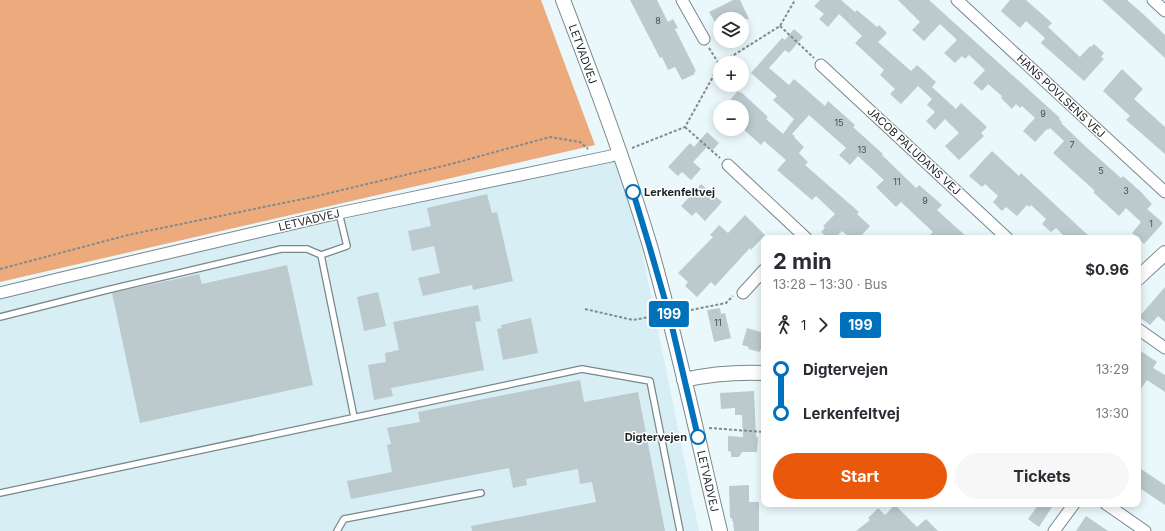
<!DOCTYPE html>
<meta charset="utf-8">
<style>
:root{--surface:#fff;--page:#f7f7f7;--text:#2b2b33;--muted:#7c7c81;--accent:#ea580c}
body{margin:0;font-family:Inter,sans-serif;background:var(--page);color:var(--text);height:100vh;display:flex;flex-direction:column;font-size:15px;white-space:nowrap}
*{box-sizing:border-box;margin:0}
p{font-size:13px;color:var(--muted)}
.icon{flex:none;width:22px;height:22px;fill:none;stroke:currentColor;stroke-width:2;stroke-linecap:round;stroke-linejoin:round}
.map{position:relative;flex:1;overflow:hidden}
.details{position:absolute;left:761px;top:235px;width:380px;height:272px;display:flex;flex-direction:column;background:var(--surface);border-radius:8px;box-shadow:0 2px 10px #0003}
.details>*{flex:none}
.badge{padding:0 8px;border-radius:3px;font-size:14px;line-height:26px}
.tools{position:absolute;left:713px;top:12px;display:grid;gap:8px}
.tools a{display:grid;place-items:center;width:36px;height:36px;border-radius:50%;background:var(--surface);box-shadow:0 2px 10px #0003;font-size:20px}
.map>.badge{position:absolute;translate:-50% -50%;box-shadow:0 0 0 2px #fff}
.legs{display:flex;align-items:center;gap:6px;height:44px;padding:0 12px;font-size:13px}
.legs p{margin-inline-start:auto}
.overview{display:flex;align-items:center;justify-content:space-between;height:68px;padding:0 12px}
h1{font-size:22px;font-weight:700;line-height:30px}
.primary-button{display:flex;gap:8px;margin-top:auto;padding:8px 12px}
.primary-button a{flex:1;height:46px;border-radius:24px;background:var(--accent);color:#fff;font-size:16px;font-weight:700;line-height:46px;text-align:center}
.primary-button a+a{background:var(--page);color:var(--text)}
ul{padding:0 12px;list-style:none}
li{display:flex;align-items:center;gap:14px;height:44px;font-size:15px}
li i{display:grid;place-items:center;width:6px;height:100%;margin:0 5px;background:currentColor}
li i::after{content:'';width:10px;height:10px;margin:-5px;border:3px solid;border-radius:50%;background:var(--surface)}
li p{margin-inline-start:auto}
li:first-child i{background:linear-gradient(#0000 50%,currentColor 0)}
li:last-child i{background:linear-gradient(currentColor 50%,#0000 0)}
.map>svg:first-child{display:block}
.built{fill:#d7eef5}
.forest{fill:#edab7d}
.building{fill:#bccace}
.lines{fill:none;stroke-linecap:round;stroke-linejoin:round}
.service-casing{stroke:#7a878b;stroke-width:8}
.minor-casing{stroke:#7a878b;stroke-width:13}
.tertiary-casing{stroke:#7a878b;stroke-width:16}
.path{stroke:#818b8e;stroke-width:2;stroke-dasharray:3 2;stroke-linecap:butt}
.service{stroke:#fff;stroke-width:5.5}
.minor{stroke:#fff;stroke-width:11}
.tertiary{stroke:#fff;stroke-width:14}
.line-1-casing{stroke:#fff;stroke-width:9}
.line-1{stroke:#0072bc;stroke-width:6}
.stop-1-dot{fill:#fff;stroke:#0072bc;stroke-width:2}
.labels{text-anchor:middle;stroke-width:3;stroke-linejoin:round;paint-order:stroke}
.number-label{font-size:9px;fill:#464d4f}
.street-label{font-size:11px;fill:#1e2325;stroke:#fff}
.stop-label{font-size:11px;font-weight:bold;fill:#1e2325;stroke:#fff;text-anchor:start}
</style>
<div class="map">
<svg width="1165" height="531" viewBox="0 0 1165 531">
<rect width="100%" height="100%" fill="#eaf8fc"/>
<path class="built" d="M622,153L699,531H0V298Z"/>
<path class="forest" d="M0,0H541L595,145L0,282Z"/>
<path class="building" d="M630,0H657L668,22L673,19L678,28L675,29L696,71L694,72L695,74L682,80L675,67L668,70L662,57L660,58Z
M733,0H740L749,19H732L729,14L715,22L709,12Z
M820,0H841L855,12L857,10L877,27L879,25L887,33L878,42L911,71L917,65L936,82L932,87L956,109L961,103L987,127L981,133L984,136L959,160L945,146L959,133L945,119L935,130L926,121L935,112L927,105L932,99L918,86L901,104L890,94L895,89L880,75L884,70L855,43L862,36L839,14L828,27L819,19L824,14L814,6Z
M898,0H929L1060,118L1059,119L1062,122L1061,123L1085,146L1121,178L1123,176L1141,192L1152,204L1147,209L1163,223L1144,244L1132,233L1141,222L1126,208L1119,216L1093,192L1095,191L1053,153L1064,141L1050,128L1048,130L1047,129L1035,142L1023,131L1035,118L1022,106L1020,108L1016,104L1012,109L1001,98L1002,96L988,84L982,91L973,83L985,70L969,55L965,59L962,56L955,63L944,53L957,40L940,24L924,41L912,30L920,22Z
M1010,0H1026L1052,23L1048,27L1080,57L1090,46L1091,47L1094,44L1104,53L1101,57L1104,59L1084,81L1041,43L1045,38L1026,21L1020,28L1001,11Z
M1102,0H1127L1143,14L1165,35V58Z
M794,29L803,37L789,53L785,50L769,68L789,85L794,79L825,106L828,101L855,125L853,127L883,154L882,155L916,188L919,185L942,205L937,210L968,238H927L933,232L901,202L896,207L876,187L884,180L858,156L850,165L839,155L846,148L809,115L792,134L795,136L794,137L804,147L799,153L808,162L805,165L859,212L857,214L870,226L859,238H850L842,231L835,238H828L821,232L825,228L823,226L835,214L816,196L812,200L777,170L786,160L764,141L761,145L742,128V107H724L738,91L740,93L741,92L768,117L766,119L783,134L794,119L773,100L777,96L751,73L782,38L785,40Z
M1122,69L1143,89L1134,99L1165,127V154L1126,120L1130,116L1103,91Z
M707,132L719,143L712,151L708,146L693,162L701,169L691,180L682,172L678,176L668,167L690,143L694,147Z
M992,151L1019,176L1021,173L1091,238H1066L1056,228L1051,232L1042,224L1046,219L1031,205L1029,207L1027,205L1017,216L1006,207L1002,211L993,202L998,196L985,184L982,187L969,176Z
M701,184L722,202L705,221L696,212L692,216L681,206Z
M487,194L492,213L497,212L513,281L473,290L472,285L423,296L418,278L440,273L434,246L412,251L408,231L431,226L427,208Z
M745,215L765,235L751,250L750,248L715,286L711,282L697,297L685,286L688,282L678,273L713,237L710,235L719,225L728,233Z
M287,265L313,385L140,423L112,293L199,274L202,284Z
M1165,287V322L1158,316L1150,325L1139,317Z
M378,292L386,326L364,331L357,297Z
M478,305L481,321L475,322L484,370L391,388L393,396L374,400L368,365L386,362L385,353L399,350L393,322Z
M720,308L721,314L725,313L731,338L714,342L707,310Z
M531,318L538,353L503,360L497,329L502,328L501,325Z
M747,328L764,333V351L760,350V352L748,349L749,347L742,345Z
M1138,349L1157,362L1153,368L1165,375V392L1147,380L1138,393Z
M580,380L584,402L638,392L665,531H472L471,526L596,502L592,482L580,484L578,469L526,479L527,485L513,488L509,468L351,499L347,481L392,472L387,445L391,444L387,428L420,422L418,412Z
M754,391L756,437H758L757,452H742L739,457H731V452L728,451V436L743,437L742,415H735V408L721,409L720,393Z
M1138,467L1165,485V505L1138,487Z
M749,485V502H759V531H734L733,521H732V518H730L729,486Z
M1039,504H1054L1039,527L1028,519Z
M895,505L917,527L926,519L938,531H856L870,520L868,518L878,508L885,515Z
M1086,516L1108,531H1076Z"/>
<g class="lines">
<defs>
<path id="service" d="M321,255L347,246L339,213
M0,317L107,290L281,249H307L321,255L354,417
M0,493L582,369L650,381L680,531
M337,531L344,519L481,493"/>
<path id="minor" d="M682,0L704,39
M957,0L1165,192
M1153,0L1165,11
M821,65L1007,238
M728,165L806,238
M0,293L57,279L339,213L611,156L620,153
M743,293L764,270
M1138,329L1165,348
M1106,504L1145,531
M1054,531L1074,504"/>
<path id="tertiary" d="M563,0C594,81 625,162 650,246C677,340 697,436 720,531
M1138,278L1165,253
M684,380C710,374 737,372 764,373"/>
</defs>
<use href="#service" class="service-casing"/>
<use href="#minor" class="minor-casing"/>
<use href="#tertiary" class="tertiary-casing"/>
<path class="path" d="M780,26L814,58
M709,48L719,64
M721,63L780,26L795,0
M685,127L720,158
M632,148L685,127L720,64
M0,269L128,235L317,196L451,164L550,137L580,142L588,149
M585,309L633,320L655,316
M681,312L726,303L733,296
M709,428L764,432"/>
<use href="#service" class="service"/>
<use href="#minor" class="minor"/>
<use href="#tertiary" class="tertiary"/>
</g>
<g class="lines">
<defs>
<path id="line-1" d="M633,192L649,245L669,314L698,437"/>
</defs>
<use href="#line-1" class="line-1-casing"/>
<use href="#line-1" class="line-1"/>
</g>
<g class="stop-1-dot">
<circle cx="633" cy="192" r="7"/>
<circle cx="698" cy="437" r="7"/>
</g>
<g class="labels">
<g class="number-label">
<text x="658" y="24">8</text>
<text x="1043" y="117">9</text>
<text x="839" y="126">15</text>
<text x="1072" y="148">7</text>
<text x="862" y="153">13</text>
<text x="1101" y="174">5</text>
<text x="897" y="185">11</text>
<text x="1126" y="194">3</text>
<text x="925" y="204">9</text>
<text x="1151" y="227">1</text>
<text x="718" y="326">11</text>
</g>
<g class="street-label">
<text transform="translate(583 54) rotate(70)" y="4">LETVADVEJ</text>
<text transform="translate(1061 96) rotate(43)" y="4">HANS POVLSENS VEJ</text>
<text transform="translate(914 151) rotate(43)" y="4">JACOB PALUDANS VEJ</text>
<text transform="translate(309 220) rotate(-13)" y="4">LETVADVEJ</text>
<text transform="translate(708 481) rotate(77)" y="4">LETVADVEJ</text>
</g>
<g class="stop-label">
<text x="644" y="196">Lerkenfeltvej</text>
<text x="687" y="441" text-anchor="end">Digtervejen</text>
</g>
</g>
</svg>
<div class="tools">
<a><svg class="icon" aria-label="layers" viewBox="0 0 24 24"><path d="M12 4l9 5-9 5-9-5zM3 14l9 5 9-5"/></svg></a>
<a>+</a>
<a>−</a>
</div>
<b class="badge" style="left:669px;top:314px;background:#0072bc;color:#fff">199</b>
<section class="details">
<div class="overview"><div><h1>2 min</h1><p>13:28 – 13:30 · Bus</p></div><b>$0.96</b></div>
<div class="legs"><svg class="icon" aria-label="walk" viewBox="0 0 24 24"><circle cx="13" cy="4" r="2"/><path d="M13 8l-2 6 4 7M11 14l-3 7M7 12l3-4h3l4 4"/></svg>1<svg class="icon" aria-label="forward" viewBox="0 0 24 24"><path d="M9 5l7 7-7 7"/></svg><b class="badge" style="background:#0072bc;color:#fff">199</b></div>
<ul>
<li><i style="color:#0072bc"></i><b>Digtervejen</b><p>13:29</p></li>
<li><i style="color:#0072bc"></i><b>Lerkenfeltvej</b><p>13:30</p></li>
</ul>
<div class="primary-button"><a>Start</a><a>Tickets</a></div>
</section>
</div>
